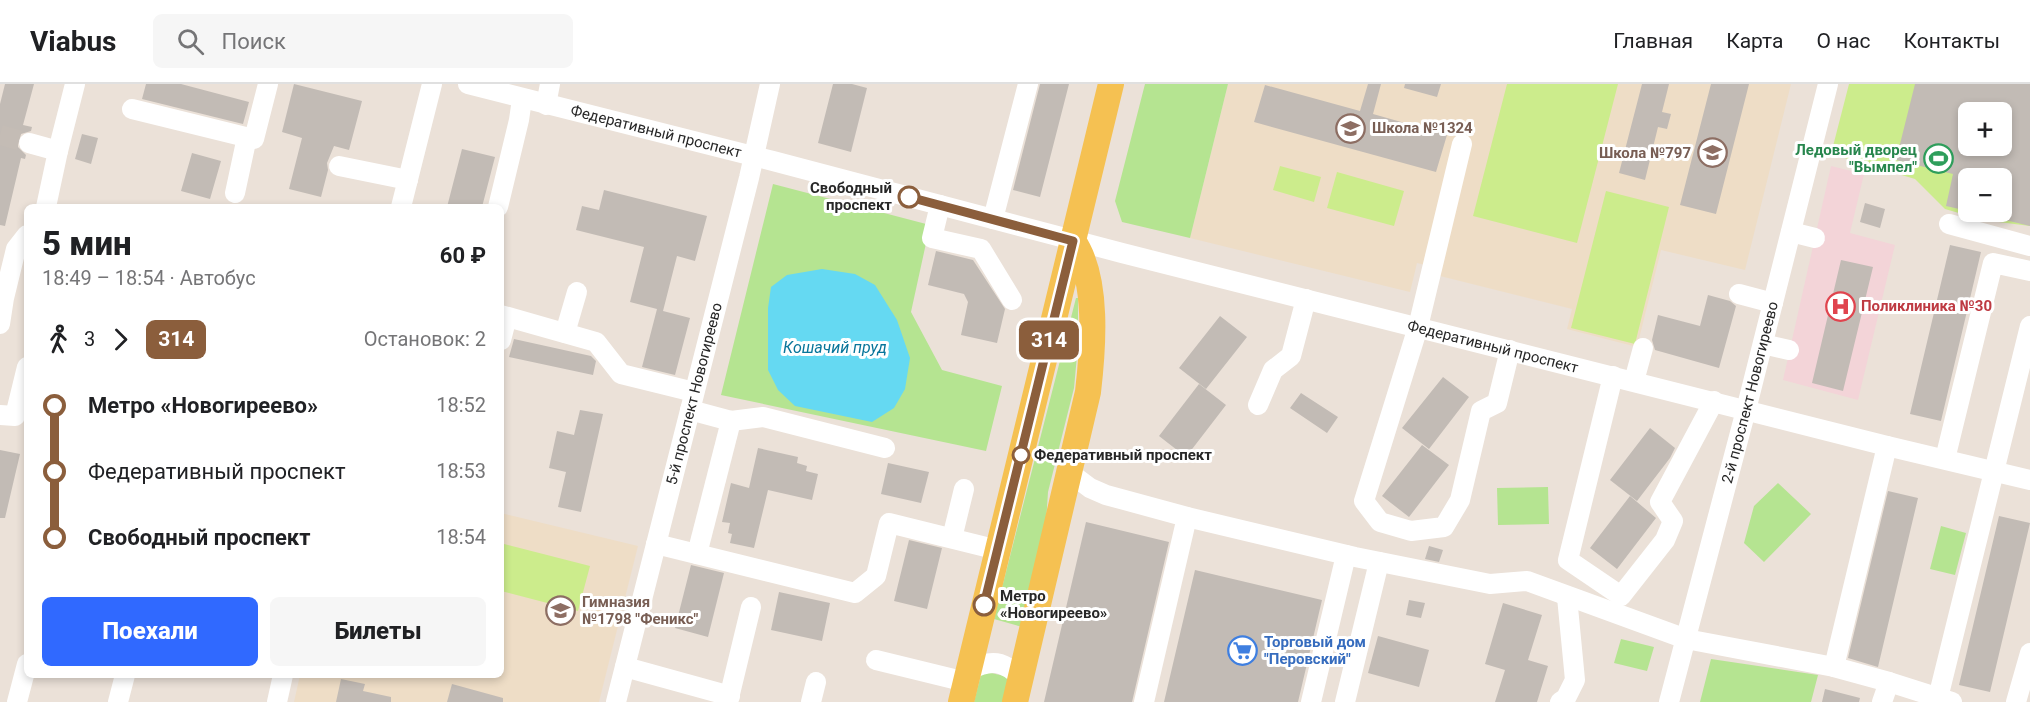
<!DOCTYPE html>
<html lang="ru">
<meta charset="utf-8">
<style>
:root{--surface:#fff;--page:#f6f6f6;--text:#202124;--muted:#757577;--line:#e0e0e0;--accent:#3069ff}
body{margin:0;font-family:Roboto,sans-serif;background:var(--page);color:var(--text);height:100vh;display:flex;flex-direction:column;font-size:22px;white-space:nowrap}
*{box-sizing:border-box;margin:0}
p{font-size:20px;color:var(--muted)}
.icon{flex:none;width:33px;height:33px;fill:none;stroke:currentColor;stroke-width:2;stroke-linecap:round;stroke-linejoin:round}
.map{position:relative;flex:1;overflow:hidden}
.sheet{position:absolute;left:24px;top:120px;width:480px;height:474px;display:flex;flex-direction:column;background:var(--surface);border-radius:9px;box-shadow:0 3px 9px #0003}
.sheet>*{flex:none}
.badge{padding:0 12px;border-radius:9px;font-size:21px;line-height:39px}
.tools{position:absolute;left:1958px;top:18px;display:grid;gap:12px}
.tools a{display:grid;place-items:center;width:54px;height:54px;border-radius:9px;background:var(--surface);box-shadow:0 3px 9px #0003;font-size:30px}
.map>.badge{position:absolute;translate:-50% -50%;box-shadow:0 0 0 3px #fff}
.legs{display:flex;align-items:center;gap:9px;height:66px;padding:0 18px;font-size:20px}
.legs p{margin-inline-start:auto}
.summary{display:flex;align-items:center;justify-content:space-between;height:102px;padding:0 18px}
h1{font-size:33px;font-weight:800;line-height:45px}
.primary-button{display:flex;gap:12px;margin-top:auto;padding:12px 18px}
.primary-button a{flex:1;height:69px;border-radius:9px;background:var(--accent);color:#fff;font-size:24px;font-weight:800;line-height:69px;text-align:center}
.primary-button a+a{background:var(--page);color:var(--text)}
ul{padding:0 18px;list-style:none}
li{display:flex;align-items:center;gap:21px;height:66px;font-size:22px}
li i{display:grid;place-items:center;width:9px;height:100%;margin:0 8px;background:currentColor}
li i::after{content:'';width:15px;height:15px;margin:-8px;border:4px solid;border-radius:50%;background:var(--surface)}
li p{margin-inline-start:auto}
li:first-child i{background:linear-gradient(#0000 50%,currentColor 0)}
li:last-child i{background:linear-gradient(currentColor 50%,#0000 0)}
header{display:flex;align-items:center;gap:36px;box-sizing:border-box;height:84px;padding:0 30px;background:var(--surface);border-bottom:2px solid var(--line)}
header strong{font-size:28px}
nav{display:flex;gap:33px;margin-inline-start:auto;font-size:21px}
.search{width:420px;height:54px;background:var(--page);display:flex;align-items:center;gap:15px;box-sizing:border-box;padding:0 21px;border-radius:9px;color:var(--muted);font-size:22px}
.map>svg:first-child{display:block}
.education{fill:#eeddc6}
.medical{fill:#f3d4d8}
.green{fill:#b5e491}
.pitch{fill:#ccec8c;fill-rule:evenodd}
.water{fill:#65d9f2}
.building{fill:#c2bbb5;fill-rule:evenodd}
.lines{fill:none;stroke-linecap:round;stroke-linejoin:round}
.minor-tunnel{stroke:#c4bcb5;stroke-width:20;stroke-dasharray:20 10;stroke-linecap:butt}
.minor{stroke:#fff;stroke-width:20}
.major{stroke:#f5c152;stroke-width:26}
.line-1-casing{stroke:#fff;stroke-width:14}
.line-1{stroke:#8b5e3c;stroke-width:9}
.stop-1-dot{fill:#fff;stroke:#8b5e3c;stroke-width:3}
.labels{text-anchor:middle;stroke-width:6;stroke-linejoin:round;paint-order:stroke}
.education-label{font-size:15px;font-weight:bold;fill:#785e54;stroke:#fff;text-anchor:start}
.street-label{font-size:15px;fill:#272727;stroke:#fff}
.leisure-label{font-size:15px;font-weight:bold;fill:#27864d;stroke:#fff;text-anchor:end}
.stop-label{font-size:15px;font-weight:bold;fill:#272727;stroke:#fff;text-anchor:start}
.health-label{font-size:15px;font-weight:bold;fill:#be3a42;stroke:#fff;text-anchor:start}
.shop-label{font-size:15px;font-weight:bold;fill:#366cbe;stroke:#fff;text-anchor:start}
.water-label{font-size:16px;font-style:italic;fill:#08759a;stroke:#fff}
</style>
<header>
<strong>Viabus</strong>
<div class="search"><svg class="icon" aria-label="search" viewBox="0 0 24 24"><circle cx="10" cy="10" r="6"/><path d="M15 15l6 6"/></svg>Поиск</div>
<nav><a>Главная</a><a>Карта</a><a>О нас</a><a>Контакты</a></nav>
</header>
<div class="map">
<svg width="2030" height="618" viewBox="0 0 2030 618">
<rect width="100%" height="100%" fill="#ebe1d8"/>
<path class="education" d="M1228,0H1791L1745,186L1661,166L1637,263L1567,245L1572,225L1436,191L1433,183L1417,179L1410,208L1190,154Z
M501,429L638,462L599,618H294L300,591H501Z"/>
<path class="medical" d="M1831,82L1864,90L1850,149L1895,161L1858,316L1783,296Z"/>
<path class="green" d="M1145,0H1228L1190,154L1122,138L1115,117Z
M773,100L930,141L911,228L942,286L1002,302L986,367L721,311Z
M1076,214H1078V261L1074,304L1048,408L1045,455L1022,543L994,535Z
M1778,399L1811,430L1764,478L1744,459L1754,422Z
M1548,403L1549,440L1498,441L1497,404Z
M1941,442L1966,449L1955,491L1930,485Z
M1621,555L1654,563L1647,587L1614,579Z
M1711,575L1818,591L1811,618H1700Z
M982,587L1009,593L1003,618H974Z"/>
<path class="pitch" d="M1507,0H1618L1577,159L1473,132Z
M1849,0H2030V142L1983,136L1945,125L1915,95L1831,70ZM1968,28H2001V62H1968ZM1968,94H2001V128H1968Z
M1280,82L1321,93L1314,118L1273,106Z
M1337,88L1404,107L1394,142L1327,124Z
M1606,107L1669,123L1635,260L1571,244Z
M504,460L590,482L578,527L501,507V472Z"/>
<path class="water" d="M822,185L855,190L875,201L897,236L910,274L905,305L894,324L872,338L795,322L778,306L768,286V224L771,203L787,191Z"/>
<path class="building" d="M5,0H34L23,41L32,43L31,47L21,50L18,55V63L26,71L25,75L21,74L5,142L0,141V20Z
M146,0H181L249,18L243,40L142,15Z
M294,0L362,17L349,66L334,62L327,79L328,86L321,113L289,105L302,54L282,48Z
M833,0H852L867,4L851,68L818,59Z
M1040,0H1069L1040,113L1013,106Z
M1368,0H1381L1373,30L1447,51L1436,88L1254,38L1265,1L1360,27Z
M1405,0H1441L1437,13L1404,4Z
M1642,0H1669L1662,28L1671,30L1667,45L1658,43L1645,96L1619,89Z
M1711,0H1749L1716,130L1680,121Z
M1915,0H2030V142L2001,135V94H1968V127L1946,122L1953,90L1896,76ZM1968,28H2001V62H1968Z
M82,50L98,54L91,80L75,75Z
M462,65L495,73L482,123H447Z
M192,69L221,77L210,115L181,107Z
M604,106L707,132L695,177L677,172L663,227L690,234L675,291L642,283L657,225L630,218L644,163L576,146L582,122L599,126Z
M1865,119L1885,125L1880,144L1860,138Z
M1950,161L1981,168L1941,337L1910,330Z
M936,167L973,176L1005,225L997,259L961,251L968,218L964,210L928,201Z
M1841,176L1873,183L1843,307L1812,299Z
M1708,211L1730,217L1736,222L1719,284L1655,266L1652,256L1658,231L1700,242Z
M1220,232L1247,253L1206,305L1179,284Z
M514,255L591,272L596,277L593,291L509,273Z
M1443,293L1469,313L1429,365L1402,344Z
M1199,300L1226,321L1186,373L1159,352Z
M1301,309L1338,333L1327,349L1290,324Z
M580,326L603,330L581,428L558,423L566,388L549,384L557,347L574,351Z
M1650,344L1675,364L1670,374L1637,417L1610,396Z
M1422,361L1449,381L1409,433L1382,412Z
M758,364L798,373L797,379L807,382L806,387L818,390L812,416L768,406L754,464L730,459L732,450L728,449L730,439L722,438L731,399L749,404Z
M0,366L20,370L5,434H0Z
M888,379L929,388L921,419L881,410Z
M1888,407L1918,414L1878,583L1848,574Z
M1630,412L1656,434L1617,485L1590,464Z
M1999,432L2030,439L1990,608L1959,601Z
M1086,438L1169,458L1132,618H1044Z
M909,456L942,464L927,525L894,517Z
M1429,462L1443,466L1439,478L1425,475Z
M691,481L724,489L708,553L675,544Z
M1195,486L1322,516L1298,618H1164Z
M779,508L830,519L822,557L771,546Z
M1409,516L1425,519L1421,534L1406,531Z
M1503,519L1542,531L1528,576L1548,582L1537,618H1495L1505,586L1485,580Z
M1378,552L1429,566L1419,603L1368,589Z
M341,595L365,600L363,607L391,613V618H336Z
M452,600L503,614V618H447Z
M1825,605L1860,614L1859,618H1822Z"/>
<g class="lines">
<path class="minor-tunnel" d="M0,51L29,59"/>
<g class="minor">
<path id="s1" d="M468,0L773,77L1122,169L1887,362L2030,396"/>
<path d="M546,21L550,0"/>
<path d="M132,25L254,55L268,0"/>
<path d="M29,59L58,67"/>
<path d="M1462,60L1418,243L1364,417L1380,438L1411,447L1444,443L1460,416L1481,327L1497,319L1510,266"/>
<path d="M339,82L408,96"/>
<path d="M235,109L247,53"/>
<path d="M940,121L932,154L981,165L1012,216"/>
<path d="M46,123L58,67L75,0"/>
<path d="M401,123L432,0"/>
<path d="M498,123L519,36L522,15"/>
<path d="M993,135L1028,0"/>
<path d="M1949,140L2030,162"/>
<path d="M1791,148L1815,154"/>
<path d="M1739,210L1773,219"/>
<path d="M501,231L596,258L621,290L694,308"/>
<path d="M0,240L4,214L16,165L27,151"/>
<path d="M565,249L577,208"/>
<path d="M501,256L507,233"/>
<path d="M1763,260L1789,266"/>
<path d="M1613,292L1568,476L1621,512L1665,456L1673,437L1660,418L1714,317"/>
<path d="M1634,297L1643,264"/>
<path d="M1258,321L1273,286L1291,272L1306,215"/>
<path d="M690,326L731,337L763,333L885,364"/>
<path d="M0,331L15,332L27,283"/>
<path d="M1887,362L1834,583L1889,598"/>
<path d="M1945,375L1993,179L2030,187"/>
<path d="M1070,389L1090,404L1106,411L1187,433L1355,473L1490,500L1527,497L1686,555L1834,583"/>
<path d="M952,454L964,405"/>
<path d="M656,460L855,509L876,492L889,439L998,466"/>
<path d="M697,470L731,337"/>
<path d="M876,576L966,598"/>
<path d="M625,583L730,612"/>
<path d="M969,586C991,575 1003,576 1021,594"/>
<path d="M17,618L27,580"/>
<path d="M118,618L125,591"/>
<path d="M277,618L283,591"/>
<path id="s2" d="M616,618L749,94L770,0"/>
<path d="M728,618L751,523"/>
<path d="M811,618L816,598"/>
<path d="M1144,618L1187,433"/>
<path d="M1311,618L1346,471"/>
<path d="M1345,618L1379,478"/>
<path d="M1560,618L1566,614L1575,596L1567,513"/>
<path id="s3" d="M1669,618L1746,326L1828,0"/>
<path d="M1882,618L1889,598L1952,618"/>
<path d="M1937,618L2030,242"/>
<path d="M2016,618L2030,569"/>
</g>
<path class="major" d="M961,618L1111,0
M1015,618L1088,308C1093,265 1099,194 1073,157"/>
</g>
<g class="lines">
<defs>
<path id="line-1" d="M909,113L1073,157L984,521"/>
</defs>
<use href="#line-1" class="line-1-casing"/>
<use href="#line-1" class="line-1"/>
</g>
<defs>
<symbol id="school-ring" viewBox="-11 -11 22 22"><circle r="9.5" fill="#fff" stroke="#8d6e63" stroke-width="1.5"/><path d="M0-5L7-2L0 1L-7-2ZM-4 1L0 2.5L4 1V4Q0 6-4 4Z" fill="#8d6e63"/></symbol>
<symbol id="stadium-ring" viewBox="-11 -11 22 22"><circle r="9.5" fill="#fff" stroke="#2e9e5b" stroke-width="1.5"/><path d="M0-5a6.5 5 0 1 0 0 10a6.5 5 0 1 0 0-10ZM-3.5-1.8h7v3.6h-7Z" fill="#2e9e5b"/></symbol>
<symbol id="hospital-ring" viewBox="-11 -11 22 22"><circle r="9.5" fill="#fff" stroke="#e0444e" stroke-width="1.5"/><path d="M-5-5h3v3.5h4V-5h3V5h-3V1.5h-4V5h-3Z" fill="#e0444e"/></symbol>
<symbol id="supermarket-ring" viewBox="-11 -11 22 22"><circle r="9.5" fill="#fff" stroke="#3f7fe0" stroke-width="1.5"/><path d="M-6-5.5h2.5l.6 2H6L4.5 2H-2.5L-4.4-4H-6ZM-1.5 3.2a1.3 1.3 0 1 0 .1 0ZM3 3.2a1.3 1.3 0 1 0 .1 0Z" fill="#3f7fe0"/></symbol>
</defs>
<g fill-rule="evenodd">
<use href="#school-ring" x="1334" y="28" width="33" height="33"/>
<use href="#school-ring" x="1696" y="52" width="33" height="33"/>
<use href="#stadium-ring" x="1922" y="58" width="33" height="33"/>
<use href="#hospital-ring" x="1824" y="206" width="33" height="33"/>
<use href="#school-ring" x="544" y="510" width="33" height="33"/>
<use href="#supermarket-ring" x="1226" y="550" width="33" height="33"/>
</g>
<g class="stop-1-dot">
<circle cx="909" cy="113" r="10"/>
<circle cx="1021" cy="371" r="8"/>
<circle cx="984" cy="521" r="10"/>
</g>
<g class="labels">
<g class="education-label">
<text x="1372" y="49">Школа №1324</text>
<text x="1691" y="74" text-anchor="end">Школа №797</text>
<text x="582" y="523">Гимназия<tspan x="582" dy="17">№1798 "Феникс"</tspan></text>
</g>
<g class="street-label">
<text dy="5" stroke="none"><textPath href="#s1" startOffset="194">Федеративный проспект</textPath></text>
<text dy="5" stroke="none"><textPath href="#s1" startOffset="1058">Федеративный проспект</textPath></text>
<text dy="5" stroke="none"><textPath href="#s2" startOffset="318">5-й проспект Новогиреево</textPath></text>
<text dy="5" stroke="none"><textPath href="#s3" startOffset="320">2-й проспект Новогиреево</textPath></text>
</g>
<g class="leisure-label">
<text x="1917" y="71">Ледовый дворец<tspan x="1917" dy="17">"Вымпел"</tspan></text>
</g>
<g class="stop-label">
<text x="892" y="109" text-anchor="end">Свободный<tspan x="892" dy="17">проспект</tspan></text>
<text x="1034" y="376">Федеративный проспект</text>
<text x="1000" y="517">Метро<tspan x="1000" dy="17">«Новогиреево»</tspan></text>
</g>
<g class="health-label">
<text x="1861" y="227">Поликлиника №30</text>
</g>
<g class="shop-label">
<text x="1264" y="563">Торговый дом<tspan x="1264" dy="17">"Перовский"</tspan></text>
</g>
<g class="water-label">
<text x="835" y="269">Кошачий пруд</text>
</g>
</g>
</svg>
<div class="tools">
<a>+</a>
<a>−</a>
</div>
<b class="badge" style="left:1049px;top:256px;background:#8b5e3c;color:#fff">314</b>
<section class="sheet">
<div class="summary"><div><h1>5 мин</h1><p>18:49 – 18:54 · Автобус</p></div><b>60 ₽</b></div>
<div class="legs"><svg class="icon" aria-label="walk" viewBox="0 0 24 24"><circle cx="13" cy="4" r="2"/><path d="M13 8l-2 6 4 7M11 14l-3 7M7 12l3-4h3l4 4"/></svg>3<svg class="icon" aria-label="forward" viewBox="0 0 24 24"><path d="M9 5l7 7-7 7"/></svg><b class="badge" style="background:#8b5e3c;color:#fff">314</b><p>Остановок: 2</p></div>
<ul>
<li><i style="color:#8b5e3c"></i><b>Метро «Новогиреево»</b><p>18:52</p></li>
<li><i style="color:#8b5e3c"></i><span>Федеративный проспект</span><p>18:53</p></li>
<li><i style="color:#8b5e3c"></i><b>Свободный проспект</b><p>18:54</p></li>
</ul>
<div class="primary-button"><a>Поехали</a><a>Билеты</a></div>
</section>
</div>
